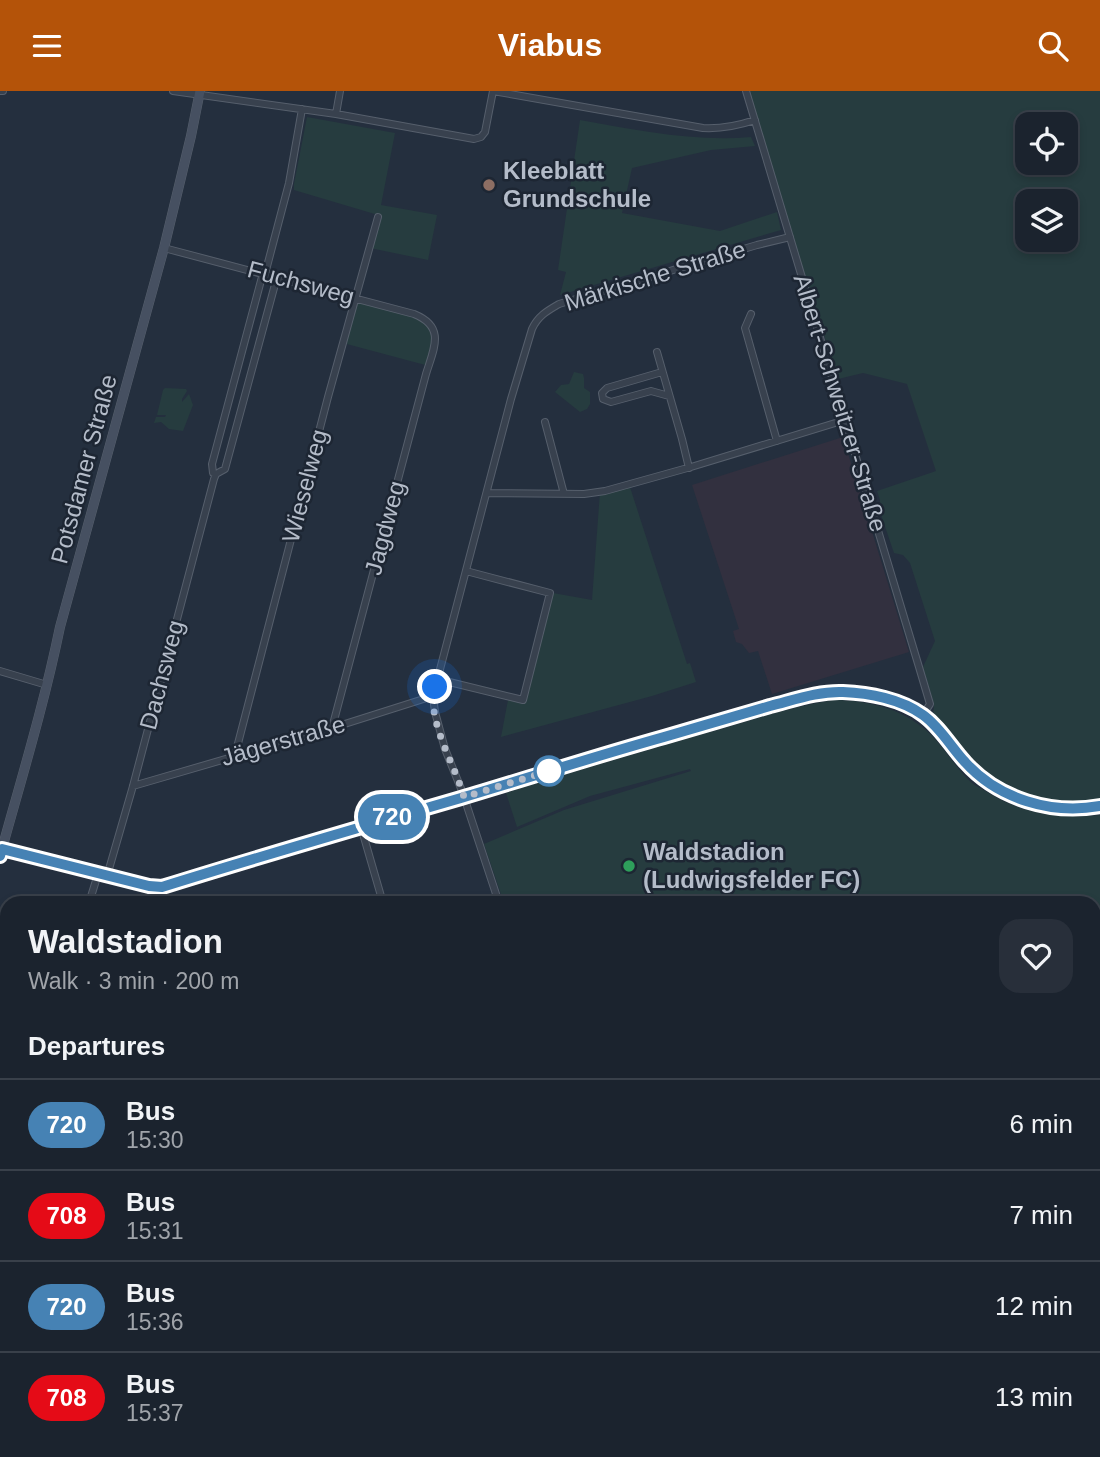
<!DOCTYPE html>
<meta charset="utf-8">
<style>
:root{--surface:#1b232e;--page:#282f3a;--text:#f1f3f6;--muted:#a0a4aa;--line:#39404a;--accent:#b45309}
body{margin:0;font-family:Arial,sans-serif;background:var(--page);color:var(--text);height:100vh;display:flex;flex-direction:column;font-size:26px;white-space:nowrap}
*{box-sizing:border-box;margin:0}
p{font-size:23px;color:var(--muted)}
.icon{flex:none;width:38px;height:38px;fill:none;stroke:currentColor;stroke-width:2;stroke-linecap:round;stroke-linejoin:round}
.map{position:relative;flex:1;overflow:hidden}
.sheet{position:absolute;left:0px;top:805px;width:1101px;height:562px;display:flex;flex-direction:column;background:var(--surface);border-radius:21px 21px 0 0;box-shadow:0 4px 10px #0003,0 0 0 2px var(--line)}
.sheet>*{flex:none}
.badge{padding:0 14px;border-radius:23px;font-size:24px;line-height:46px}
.fabs{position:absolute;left:1015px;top:21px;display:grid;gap:14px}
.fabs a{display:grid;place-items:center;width:63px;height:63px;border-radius:14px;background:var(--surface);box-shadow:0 4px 10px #0003,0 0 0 2px var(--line);font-size:35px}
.you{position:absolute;width:35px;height:35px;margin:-18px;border:5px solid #fff;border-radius:50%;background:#1a73e8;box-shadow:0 0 0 10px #1a73e833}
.map>.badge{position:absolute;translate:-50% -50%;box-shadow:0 0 0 4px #fff}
h2{padding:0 28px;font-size:26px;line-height:63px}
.round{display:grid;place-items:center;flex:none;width:74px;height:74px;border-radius:21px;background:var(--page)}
.head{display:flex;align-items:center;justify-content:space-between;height:119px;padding:0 28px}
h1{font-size:33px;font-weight:700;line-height:52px}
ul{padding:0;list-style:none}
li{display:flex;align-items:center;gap:21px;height:91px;padding:0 28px;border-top:2px solid var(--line)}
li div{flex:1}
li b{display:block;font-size:26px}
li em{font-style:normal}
li .badge{min-width:77px;font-weight:700;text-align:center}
header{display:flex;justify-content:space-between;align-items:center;height:91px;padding:0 28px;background:var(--accent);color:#fff;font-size:32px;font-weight:700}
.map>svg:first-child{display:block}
.medical{fill:#32303f}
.green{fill:#263c3f;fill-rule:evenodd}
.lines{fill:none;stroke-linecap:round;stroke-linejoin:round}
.street-casing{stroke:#565f6c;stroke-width:8}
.secondary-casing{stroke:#565f6c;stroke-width:10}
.highway-casing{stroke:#434c59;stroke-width:14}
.street{stroke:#38414e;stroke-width:6}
.secondary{stroke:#465061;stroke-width:9}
.highway{stroke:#746855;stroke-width:12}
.rail{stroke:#5a6575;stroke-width:2;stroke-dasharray:7 7;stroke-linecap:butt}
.line-casing{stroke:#fff;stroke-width:16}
.line{stroke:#4682b4;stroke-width:10}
.walk{stroke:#b4bcc9;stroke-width:7;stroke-dasharray:0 12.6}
.education-dot{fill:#8d6e63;stroke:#1d2633;stroke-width:2.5}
.stop-dot{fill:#fff;stroke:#4682b4;stroke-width:3.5}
.leisure-dot{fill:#2e9e5b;stroke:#1d2633;stroke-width:2.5}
.labels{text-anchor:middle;stroke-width:5;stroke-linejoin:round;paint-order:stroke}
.poi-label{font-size:24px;font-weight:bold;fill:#b4bcc9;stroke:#1d2633;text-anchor:start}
.street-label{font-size:24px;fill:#b4bcc9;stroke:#1d2633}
</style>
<header><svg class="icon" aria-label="menu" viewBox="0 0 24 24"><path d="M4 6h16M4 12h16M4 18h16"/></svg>Viabus<svg class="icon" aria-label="search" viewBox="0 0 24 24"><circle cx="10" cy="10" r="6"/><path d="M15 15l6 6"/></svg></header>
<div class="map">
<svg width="1100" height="1366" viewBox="0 0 1100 1366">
<rect width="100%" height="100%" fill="#242f3e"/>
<path class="medical" d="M843,346L909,561L772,603L758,560L749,562L742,553L736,551L733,540L739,538L692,394Z"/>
<path class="green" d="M746,0H1100V711C1055,718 1008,709 975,676C960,661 947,643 933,626L934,613L923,576L935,550L910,472L903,464L894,462L879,418L880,409L877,400L936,380L907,293L863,282L838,288ZM1027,33H1066V72H1027ZM1027,110H1066V149H1027Z
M307,26L395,42L381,114L437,124L428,169L370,157L378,124L294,99V93Z
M580,29C637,39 694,51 751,46L755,55L711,59L632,77L622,122L720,140L777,121L781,139L560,204L566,181L558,179Z
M355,207L428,229L436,248L429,275L343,252Z
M574,281L583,283L584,287V297L590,301V313L587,318L580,321L555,301L561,294L569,293Z
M165,297L186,298L187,300L182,308V311L189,303L193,314L183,340L169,338L161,331L154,332L156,326H165L166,324H157L163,299Z
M629,393L687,573L690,572L696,591L652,605L501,646L508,609L524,611L553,502L592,509L600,401Z
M833,609C870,609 909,619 935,648C947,661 959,681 973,693C977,696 983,698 987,701C1023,723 1058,728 1100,724V1270L1094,1272V812H504L484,753L564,719L691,680L690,678L590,705L517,736L506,702C571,681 637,662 703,643C746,631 789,616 833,609Z
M1100,1316V1366H939L957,1360H1094V1318Z
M740,1360H844L827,1366H749Z"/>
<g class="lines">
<defs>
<path id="street" d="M0,0H3
M173,0L336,23L474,48L481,46L485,41L493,0L703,37C722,38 737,35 755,29
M746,0L919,576L930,613L923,624
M336,23L340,0
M164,157L414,223C446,236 434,257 426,283L332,637
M265,183L289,92L302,18
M751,223L745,237L777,350
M657,261L682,348L689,377
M662,281L607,297L602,302L603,308L611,311L651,300L669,305
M545,331L564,403
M216,383L213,382L212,373L263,182
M487,402L584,403L605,400L691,376L845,329
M0,580L47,594
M437,588L523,609L550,502L466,480
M235,664L328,306L378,126
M133,695L332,637L433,605
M361,736L383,812
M0,757L119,788L149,795H162L712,632L810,604L830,601H854L876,605L918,620L932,631L972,678L995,695L1010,704L1025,710L1049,716L1077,717L1100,715
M107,785L133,695L214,388L216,383L225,378L277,186
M89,812L98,783
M499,812L462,700L445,658L435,621L433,605L511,308L532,238C538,225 547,220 559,213L757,154L790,146
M0,1135L7,1137
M0,1196L7,1168
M0,1288L7,1287
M369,1360L371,1366
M403,1360L413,1366
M625,1360L634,1366
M141,1366L152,1360
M316,1366L321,1360"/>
<path id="secondary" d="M0,765C21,689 44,614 60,536L164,157L191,45L200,0"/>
<path id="highway" d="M0,890L7,895
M0,922L7,926
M667,1360L676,1366
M710,1360L719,1366"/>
</defs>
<use href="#street" class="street-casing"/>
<use href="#secondary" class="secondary-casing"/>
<use href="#highway" class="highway-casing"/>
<use href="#street" class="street"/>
<use href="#secondary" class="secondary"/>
<use href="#highway" class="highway"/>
<path class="rail" d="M1094,1282L1100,1279
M1094,1303L1100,1300
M888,1366L906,1360
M905,1366L924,1360"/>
</g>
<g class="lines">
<defs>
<path id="line" d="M0,765L2,758L149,795L162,796C261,765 361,736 461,707C528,687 596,665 664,646C699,636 735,625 770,615C794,609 818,600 843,601C869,602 901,608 923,624C940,636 951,656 965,671C998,708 1052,724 1100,715"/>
</defs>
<use href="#line" class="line-casing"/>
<use href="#line" class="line"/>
<path class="walk" d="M435,596C426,630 455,673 464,706L549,680"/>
</g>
<circle class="education-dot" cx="489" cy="94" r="7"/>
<circle class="stop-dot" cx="549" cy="680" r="14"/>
<circle class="leisure-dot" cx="629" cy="775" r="7"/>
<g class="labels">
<g class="poi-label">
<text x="503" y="88">Kleeblatt<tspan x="503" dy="28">Grundschule</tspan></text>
<text x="643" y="769">Waldstadion<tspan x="643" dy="28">(Ludwigsfelder FC)</tspan></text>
</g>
<g class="street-label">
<text transform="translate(655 185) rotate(-17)" y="8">Märkische Straße</text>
<text transform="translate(301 192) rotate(15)" y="8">Fuchsweg</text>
<text transform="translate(840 312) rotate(73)" y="8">Albert-Schweitzer-Straße</text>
<text transform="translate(84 378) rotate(-75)" y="8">Potsdamer Straße</text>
<text transform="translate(305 395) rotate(-75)" y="8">Wieselweg</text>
<text transform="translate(385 437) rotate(-75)" y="8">Jagdweg</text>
<text transform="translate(162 584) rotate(-75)" y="8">Dachsweg</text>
<text transform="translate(283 650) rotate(-16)" y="8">Jägerstraße</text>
</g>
</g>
</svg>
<div class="fabs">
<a><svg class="icon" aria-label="locate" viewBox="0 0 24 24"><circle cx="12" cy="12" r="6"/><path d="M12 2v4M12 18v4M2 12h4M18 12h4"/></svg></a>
<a><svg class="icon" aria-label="layers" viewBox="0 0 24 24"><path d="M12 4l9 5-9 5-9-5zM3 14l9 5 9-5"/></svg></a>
</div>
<div class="you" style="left:435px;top:596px"></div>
<b class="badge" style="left:392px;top:726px;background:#4682b4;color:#fff">720</b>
<section class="sheet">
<div class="head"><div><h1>Waldstadion</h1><p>Walk · 3 min · 200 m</p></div><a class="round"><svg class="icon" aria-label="heart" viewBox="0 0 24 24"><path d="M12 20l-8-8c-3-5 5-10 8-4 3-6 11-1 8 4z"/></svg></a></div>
<h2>Departures</h2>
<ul>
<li><span class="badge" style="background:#4682b4;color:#fff">720</span><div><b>Bus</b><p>15:30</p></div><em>6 min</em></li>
<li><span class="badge" style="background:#e50b17;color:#fff">708</span><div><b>Bus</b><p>15:31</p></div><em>7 min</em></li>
<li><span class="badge" style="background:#4682b4;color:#fff">720</span><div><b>Bus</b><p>15:36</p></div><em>12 min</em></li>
<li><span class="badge" style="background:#e50b17;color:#fff">708</span><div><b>Bus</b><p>15:37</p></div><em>13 min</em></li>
</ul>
</section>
</div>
